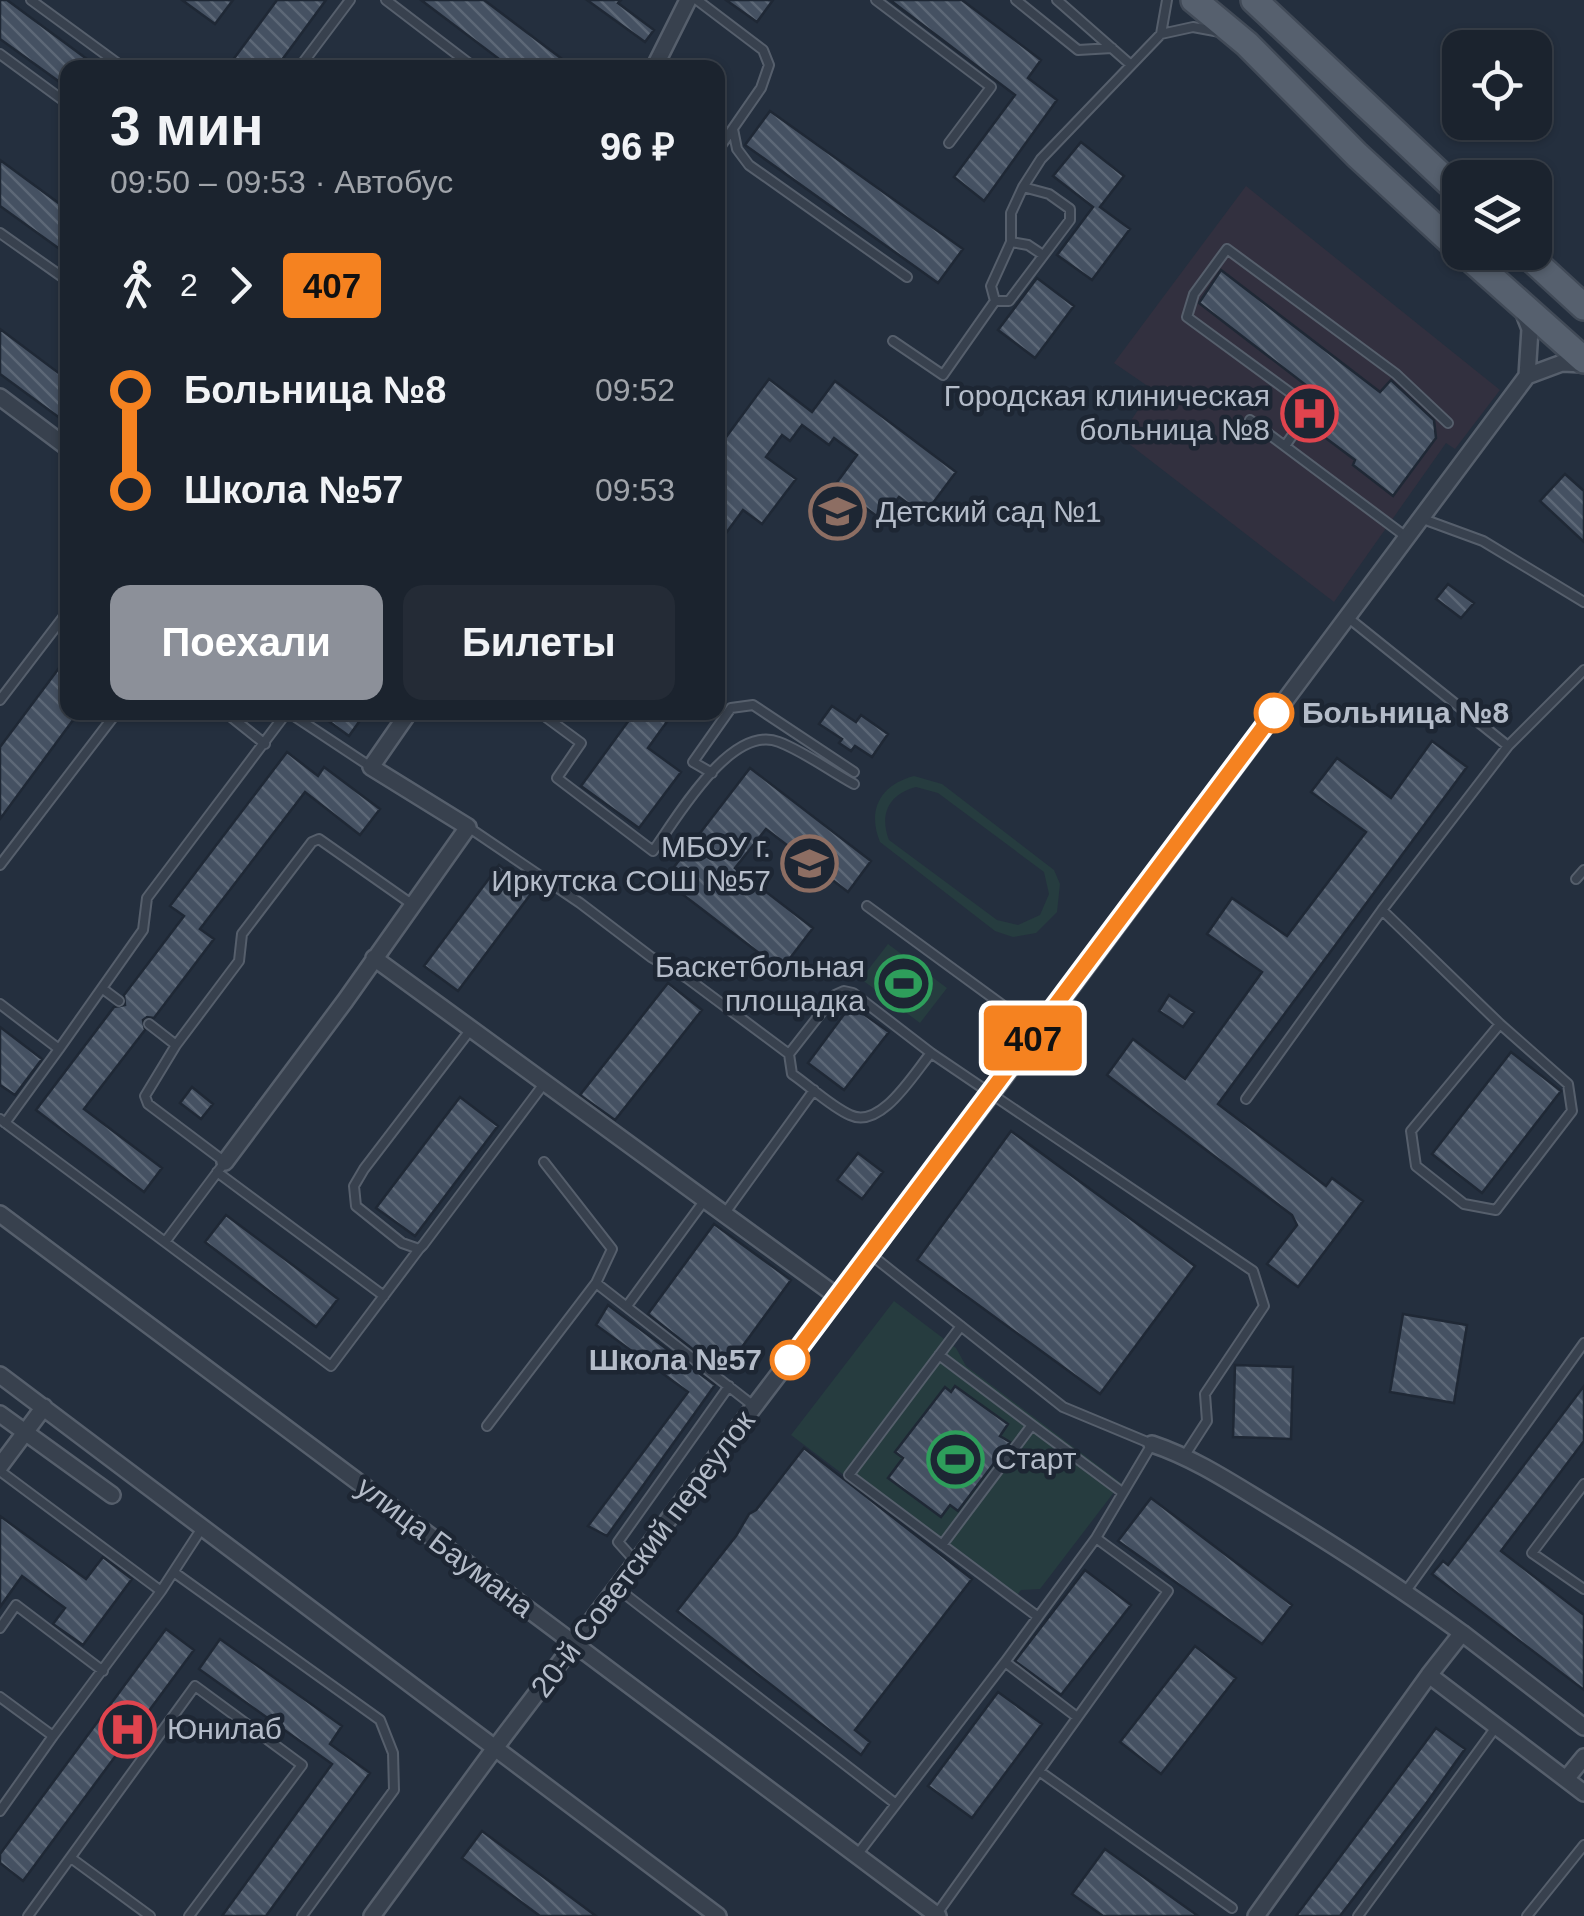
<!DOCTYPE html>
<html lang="ru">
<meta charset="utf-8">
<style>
:root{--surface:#1b232e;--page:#242b36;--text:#f1f3f6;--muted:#a0a4aa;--line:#39404a;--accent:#8c9099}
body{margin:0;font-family:Helvetica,sans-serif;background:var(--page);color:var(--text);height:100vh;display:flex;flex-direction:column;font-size:38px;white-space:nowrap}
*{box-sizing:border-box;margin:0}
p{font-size:32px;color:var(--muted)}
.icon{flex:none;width:55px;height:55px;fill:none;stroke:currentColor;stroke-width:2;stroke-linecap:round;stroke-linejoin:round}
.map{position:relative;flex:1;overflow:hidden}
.drawer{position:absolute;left:60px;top:60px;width:665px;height:660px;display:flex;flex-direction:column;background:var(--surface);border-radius:20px;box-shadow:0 2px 8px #0004,0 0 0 2px var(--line)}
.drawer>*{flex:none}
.badge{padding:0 20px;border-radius:8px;font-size:35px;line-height:65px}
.fabs{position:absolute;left:1442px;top:30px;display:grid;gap:20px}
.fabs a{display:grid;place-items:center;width:110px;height:110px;border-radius:20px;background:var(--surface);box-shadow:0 2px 8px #0004,0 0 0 2px var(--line);font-size:50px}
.map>.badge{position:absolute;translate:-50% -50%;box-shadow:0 0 0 5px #fff}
.legs{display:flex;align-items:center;gap:15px;height:110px;padding:0 50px;font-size:32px}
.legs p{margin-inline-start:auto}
.head{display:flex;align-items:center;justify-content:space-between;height:170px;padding:0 50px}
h1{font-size:55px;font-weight:700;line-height:75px}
.button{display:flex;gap:20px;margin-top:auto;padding:20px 50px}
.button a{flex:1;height:115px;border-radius:20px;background:var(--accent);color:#fff;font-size:40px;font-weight:700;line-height:115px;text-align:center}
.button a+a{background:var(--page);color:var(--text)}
ul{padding:0 50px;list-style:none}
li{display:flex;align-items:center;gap:35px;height:100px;font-size:38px}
li i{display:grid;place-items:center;width:15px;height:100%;margin:0 12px;background:currentColor}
li i::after{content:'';width:25px;height:25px;margin:-12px;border:8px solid;border-radius:50%;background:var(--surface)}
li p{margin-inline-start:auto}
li:first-child i{background:linear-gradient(#0000 50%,currentColor 0)}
li:last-child i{background:linear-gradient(currentColor 50%,#0000 0)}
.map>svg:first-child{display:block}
.medical{fill:#32303f}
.grass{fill:#263c3f;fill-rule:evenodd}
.building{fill:url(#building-back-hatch);stroke:#1f2835;stroke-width:2.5}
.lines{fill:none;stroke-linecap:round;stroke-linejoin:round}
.service-casing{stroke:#565f6c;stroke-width:12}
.minor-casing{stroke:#565f6c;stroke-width:20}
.primary-casing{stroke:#414a57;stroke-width:30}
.service{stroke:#38414e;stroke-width:8}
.minor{stroke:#38414e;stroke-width:15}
.primary{stroke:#56606e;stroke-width:25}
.line-1-casing{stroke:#fff;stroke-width:22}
.line-1{stroke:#f58220;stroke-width:15}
.stop-1-dot{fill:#fff;stroke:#f58220;stroke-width:5}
.labels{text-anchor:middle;stroke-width:9;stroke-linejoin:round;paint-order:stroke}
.poi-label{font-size:30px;fill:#b4bcc9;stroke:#1d2633;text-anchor:end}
.stop-label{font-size:30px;font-weight:bold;fill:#b4bcc9;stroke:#1d2633;text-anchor:start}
.street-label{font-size:30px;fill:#b4bcc9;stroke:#1d2633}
</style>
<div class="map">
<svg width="1584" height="1916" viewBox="0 0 1584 1916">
<defs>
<pattern id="building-back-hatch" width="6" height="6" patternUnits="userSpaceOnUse" patternTransform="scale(2.5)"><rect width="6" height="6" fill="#455162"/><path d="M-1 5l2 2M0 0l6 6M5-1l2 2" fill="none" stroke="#5d6877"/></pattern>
</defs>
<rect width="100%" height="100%" fill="#242f3e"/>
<path class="medical" d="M1246,186L1500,390L1455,449L1446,443L1334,602L1120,437L1152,389L1114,363Z"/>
<path class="grass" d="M914,776L942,784L1054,870L1060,884L1057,912L1036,933L1013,937L995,931L880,842C867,810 880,785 914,776ZM916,787L938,793L1044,872L1049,894L1040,915L1018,925L997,920L889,840C879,814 889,794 916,787Z
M888,944L947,988L920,1023L861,979Z
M894,1301L956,1348L966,1366L1121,1483L1040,1589L1021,1590L1012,1602L791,1435Z"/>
<path class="building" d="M0,0H7L99,68H68V88L0,39Z
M182,0H233L215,24Z
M277,0H326L276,68H227Z
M421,0H484L574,68H511Z
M587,0H621L618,3L654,30L645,42Z
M726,0H773L757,22Z
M890,0H962L1041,60L1028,78L1057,100L984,201L954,177L1015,95Z
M770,111L963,249L938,283L745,145Z
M1081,142L1124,176L1100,207L1130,229L1092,280L1057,255L1093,207L1053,176Z
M0,160L68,210V255L0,206Z
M1221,270L1380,392L1391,380L1434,420L1436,438L1393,496L1353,465L1355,460L1319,433L1337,409L1199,303Z
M1037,278L1074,306L1035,358L998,330Z
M0,329L68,380V424L0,374Z
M769,379L812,412L835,381L956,472L924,515L899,497L882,520L835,485L857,455L834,438L829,445L802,425L790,441L782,435L766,457L796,479L762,524L743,510L718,544V448Z
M1565,474L1584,491V542L1540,501Z
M1448,584L1474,603L1461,618L1436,599Z
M68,656V712H79L0,819V747Z
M832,706L856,722L861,715L888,734L872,757L855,746L851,751L839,743L842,739L819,724Z
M316,712H366L349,736Z
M635,712H674L648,748L681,772L639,828L581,786Z
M1432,741L1467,767L1218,1104L1326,1186L1332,1178L1363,1201L1298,1287L1267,1264L1297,1225L1292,1215L1107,1075L1133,1039L1185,1079L1262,972L1207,934L1232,898L1287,936L1366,832L1311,792L1337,758L1391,798Z
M287,752L318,776L324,767L380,809L360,835L305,792L200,929L214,939L154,1018L147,1017L143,1020L145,1030L84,1109L162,1168L144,1192L36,1110L114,1007L125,1005L124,995L184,916L170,906Z
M750,768L871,861L848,892L766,829L735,868L813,928L781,970L664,880Z
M499,865L533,891L458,991L424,966Z
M668,983L702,1010L615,1120L580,1095Z
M1169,995L1194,1012L1183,1027L1159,1011Z
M851,1005L889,1032L844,1090L808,1063Z
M0,1027L42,1059L15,1095L0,1085Z
M1511,1052L1561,1091L1482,1193L1432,1154Z
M192,1087L213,1104L201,1119L180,1103Z
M460,1097L498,1126L415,1236L376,1208Z
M1011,1131L1195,1266L1100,1394L917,1260Z
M858,1153L883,1172L862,1199L837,1180Z
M226,1215L338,1299L316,1327L205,1242Z
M714,1224L791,1280L723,1373L648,1314Z
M608,1305L715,1385L607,1536L588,1526L688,1392L596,1325Z
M1403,1314L1467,1325L1454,1403L1390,1392Z
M1235,1365L1293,1367L1291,1439L1233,1437Z
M955,1386L1008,1424L1000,1436L1010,1442L958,1511L950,1505L941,1517L888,1478L903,1458L895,1452L945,1387L951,1392Z
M1584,1386V1441L1501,1551L1584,1615V1690L1432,1574L1443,1561L1448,1565Z
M804,1448L972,1579L855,1730L870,1742L861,1755L677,1611L736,1536L749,1514L756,1510Z
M1151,1498L1292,1605L1262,1644L1118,1541Z
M0,1516L86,1579L103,1557L132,1579L83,1645L53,1624L65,1608L22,1576L0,1607Z
M1085,1570L1131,1605L1061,1695L1015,1661Z
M166,1629L194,1650L23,1881L0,1863V1854Z
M220,1639L342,1726L330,1744L370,1773L266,1916H222L332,1764L199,1669Z
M1195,1646L1236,1678L1161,1774L1120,1742Z
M998,1692L1042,1724L972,1818L928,1786Z
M1436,1728L1465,1749L1425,1805L1340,1916H1296Z
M482,1831L596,1916H540L462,1858Z
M1105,1849L1152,1883L1198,1916H1103L1072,1894Z"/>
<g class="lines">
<defs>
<path id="service" d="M31,0L124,68
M386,0L475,68
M697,0L763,50L769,65L761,88L718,150
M876,0L991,87L949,143
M1016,0L1078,50L1112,48
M1057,0L1131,65
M1161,34L1193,27L1220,32
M0,54L68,104
M299,68L350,0
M733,129L737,149L749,165L907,277
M1023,187L1049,194L1070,209V220L1009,301H995L991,286L1011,242V213L1023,187L1041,159L1161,34L1167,0
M0,233L68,281
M1011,242L1028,245L1043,255
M893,341L943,375L995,301
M1250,420L1405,536
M1285,446L1311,408L1187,317L1194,294L1227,249L1396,374L1448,423
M1423,519L1483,541L1584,602
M0,700L68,611
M225,712L265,744
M288,712L371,767
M539,712L581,743L557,778L653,851C677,818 731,723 779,742C805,752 830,771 854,784
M1508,746L1584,670
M712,773L693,762L731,708L753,705L854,772
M468,827L580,903L651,957L687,978L789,1054L835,995L844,991L853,993L931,1053L1253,1271L1264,1306L1205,1394L1207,1421L1185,1455
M0,865L117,712
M1576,879L1584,870
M867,906L1038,1031
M1382,910L1500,1024L1568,1084L1572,1111L1496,1210L1464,1204L1416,1166L1411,1131L1500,1024
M103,989L119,1001
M0,1004L59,1049L143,930L147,898L287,712
M149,1024L176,1045
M471,1029L364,1169L354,1186L356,1206L402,1243L419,1249L423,1245L546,1081
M789,1054L792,1074C811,1087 830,1106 850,1115C881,1130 914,1073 931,1053
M1246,1099L1382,910L1508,746L1346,616
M0,1119L165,1242L225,1162L148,1104L145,1096L176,1045L239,961L242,934L312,842L319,839L413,905
M5,1123L59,1049
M217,1172L384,1296
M725,1213L814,1090
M165,1242L331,1366L419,1249
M870,1254L1063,1407L1152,1444L1096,1538L1168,1591L1039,1771
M596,1283L755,1407
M627,1306L704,1201
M961,1326L849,1475L1037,1616
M939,1355L1032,1425L942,1545
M1032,1425L1122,1492
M487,1426L596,1283L612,1249L544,1162
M0,1471L161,1591L53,1736L0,1697
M1584,1484L1532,1553L1584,1589
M636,1562L618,1542L729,1386
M175,1573L380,1720L393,1753L394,1790L302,1916
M617,1588L896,1804
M161,1591L202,1528
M1406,1591L1584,1343
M0,1628L16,1605L103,1671
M1077,1717L1005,1662L1096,1538
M0,1811L53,1736
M857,1855L1005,1662
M71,1858L150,1916
M936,1915L1039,1771L1232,1908
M28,1916L195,1686L302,1765L189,1916
M1358,1916L1496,1727
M1527,1916L1584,1845"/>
<path id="minor" d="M654,68L688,0
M1523,311L1530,329L1527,376
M0,397L68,448
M374,958L838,1297
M225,1162L345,1001L468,827L371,767L409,712
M0,1214L938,1916
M0,1375L718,1916
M0,1414L112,1495
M1152,1444C1194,1458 1230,1482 1268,1505C1334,1545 1399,1587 1462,1633L1429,1675
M0,1466L44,1407
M1462,1633L1584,1727
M1566,1779L1584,1757
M372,1916L495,1748L1005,1076L1527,376L1562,363L1584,364
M1256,1916L1429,1675L1584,1793"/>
<path id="primary" d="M1194,0L1247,44L1357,155L1460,250
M1254,0L1460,193
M1463,252L1584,360
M1524,252L1584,307"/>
</defs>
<use href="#service" class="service-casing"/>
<use href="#minor" class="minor-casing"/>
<use href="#primary" class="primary-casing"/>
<use href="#service" class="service"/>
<use href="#minor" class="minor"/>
<use href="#primary" class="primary"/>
</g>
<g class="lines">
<defs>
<path id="line-1" d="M790,1360L1274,713"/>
</defs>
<use href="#line-1" class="line-1-casing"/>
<use href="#line-1" class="line-1"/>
</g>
<defs>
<symbol id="hospital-ring" viewBox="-11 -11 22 22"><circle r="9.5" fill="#1d2633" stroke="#e0444e" stroke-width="1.5"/><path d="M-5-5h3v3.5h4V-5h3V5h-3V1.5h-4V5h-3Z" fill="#e0444e"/></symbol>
<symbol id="school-ring" viewBox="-11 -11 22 22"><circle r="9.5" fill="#1d2633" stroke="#8d6e63" stroke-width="1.5"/><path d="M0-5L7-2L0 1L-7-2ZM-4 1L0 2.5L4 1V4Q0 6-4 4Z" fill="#8d6e63"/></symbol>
<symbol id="stadium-ring" viewBox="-11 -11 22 22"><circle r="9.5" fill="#1d2633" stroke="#2e9e5b" stroke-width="1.5"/><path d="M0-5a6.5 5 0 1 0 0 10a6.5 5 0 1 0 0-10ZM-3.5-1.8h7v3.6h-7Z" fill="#2e9e5b"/></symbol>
</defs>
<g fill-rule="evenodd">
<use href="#hospital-ring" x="1278" y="382" width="63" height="63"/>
<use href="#school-ring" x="806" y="480" width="63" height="63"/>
<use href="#school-ring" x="778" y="832" width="63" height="63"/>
<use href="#stadium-ring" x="872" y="952" width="63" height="63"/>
<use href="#stadium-ring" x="924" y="1428" width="63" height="63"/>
<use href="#hospital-ring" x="96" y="1698" width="63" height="63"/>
</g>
<g class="stop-1-dot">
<circle cx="1274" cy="713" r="18"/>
<circle cx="790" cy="1360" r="18"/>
</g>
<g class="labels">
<g class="poi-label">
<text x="1270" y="406">Городская клиническая<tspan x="1270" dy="34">больница №8</tspan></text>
<text x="876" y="522" text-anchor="start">Детский сад №1</text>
<text x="771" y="857">МБОУ г.<tspan x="771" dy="34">Иркутска СОШ №57</tspan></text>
<text x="865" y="977">Баскетбольная<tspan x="865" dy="34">площадка</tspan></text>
<text x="995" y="1469" text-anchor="start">Старт</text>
<text x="167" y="1739" text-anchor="start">Юнилаб</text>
</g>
<g class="stop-label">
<text x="1302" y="723">Больница №8</text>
<text x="762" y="1370" text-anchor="end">Школа №57</text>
</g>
<g class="street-label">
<text transform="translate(445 1547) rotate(37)" y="10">улица Баумана</text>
<text transform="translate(643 1554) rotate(-53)" y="10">20-й Советский переулок</text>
</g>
</g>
</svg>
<div class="fabs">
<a><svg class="icon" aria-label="locate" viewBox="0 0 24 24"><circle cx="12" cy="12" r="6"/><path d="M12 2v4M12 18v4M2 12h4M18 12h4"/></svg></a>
<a><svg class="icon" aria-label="layers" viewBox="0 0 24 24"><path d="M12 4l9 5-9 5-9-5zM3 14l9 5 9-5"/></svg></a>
</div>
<b class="badge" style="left:1033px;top:1038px;background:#f58220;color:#111">407</b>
<section class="drawer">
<div class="head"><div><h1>3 мин</h1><p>09:50 – 09:53 · Автобус</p></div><b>96 ₽</b></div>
<div class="legs"><svg class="icon" aria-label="walk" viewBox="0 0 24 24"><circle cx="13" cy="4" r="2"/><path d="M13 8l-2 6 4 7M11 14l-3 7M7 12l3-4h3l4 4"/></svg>2<svg class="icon" aria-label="forward" viewBox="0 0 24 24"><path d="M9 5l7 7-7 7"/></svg><b class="badge" style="background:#f58220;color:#111">407</b></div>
<ul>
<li><i style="color:#f58220"></i><b>Больница №8</b><p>09:52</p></li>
<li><i style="color:#f58220"></i><b>Школа №57</b><p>09:53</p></li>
</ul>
<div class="button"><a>Поехали</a><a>Билеты</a></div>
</section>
</div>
